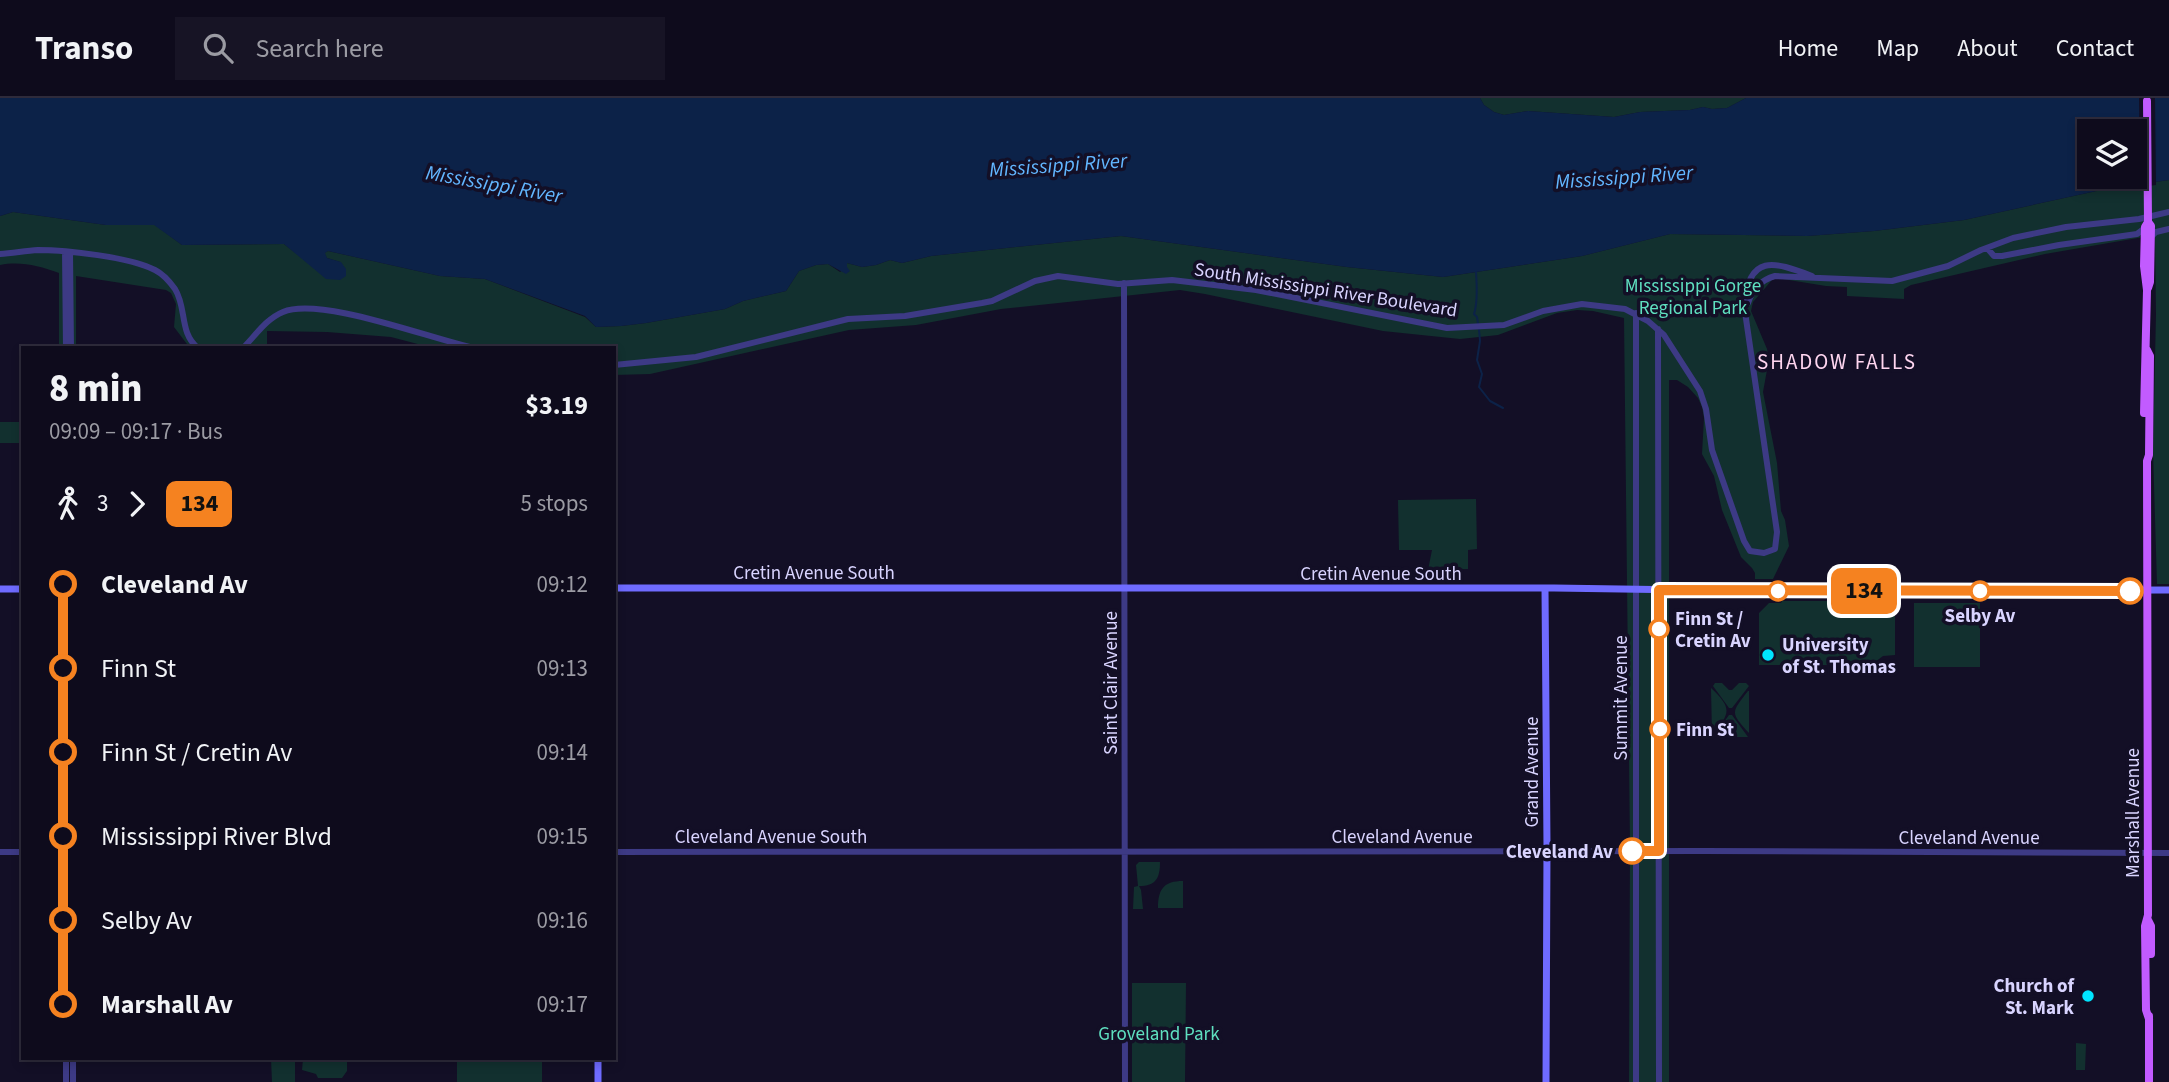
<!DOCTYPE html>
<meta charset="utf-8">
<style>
:root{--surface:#0e0b1c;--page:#171425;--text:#f1f3f6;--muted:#9b9ba3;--line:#2e2b3b}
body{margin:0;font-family:"Source Sans 3",sans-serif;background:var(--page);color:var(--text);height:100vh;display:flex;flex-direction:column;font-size:26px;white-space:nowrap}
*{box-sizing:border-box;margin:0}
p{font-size:23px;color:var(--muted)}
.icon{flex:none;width:38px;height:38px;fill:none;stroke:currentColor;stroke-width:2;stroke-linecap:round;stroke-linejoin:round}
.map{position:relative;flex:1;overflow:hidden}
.side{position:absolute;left:21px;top:248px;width:595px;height:714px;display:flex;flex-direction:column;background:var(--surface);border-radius:0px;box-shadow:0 4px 10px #0003,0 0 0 2px var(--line)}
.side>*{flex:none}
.badge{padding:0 14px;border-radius:10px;font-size:24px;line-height:46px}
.tools{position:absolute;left:2077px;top:21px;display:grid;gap:14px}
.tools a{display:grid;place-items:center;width:70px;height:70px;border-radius:0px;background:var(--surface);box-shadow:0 4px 10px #0003,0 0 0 2px var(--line);font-size:35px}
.map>.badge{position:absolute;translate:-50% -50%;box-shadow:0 0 0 4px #fff}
.legs{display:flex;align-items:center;gap:10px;height:77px;padding:0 28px;font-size:23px}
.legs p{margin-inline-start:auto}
.overview{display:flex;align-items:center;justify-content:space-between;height:119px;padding:0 28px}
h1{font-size:38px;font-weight:800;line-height:52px}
ul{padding:0 28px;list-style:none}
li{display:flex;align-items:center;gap:24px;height:84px;font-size:26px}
li i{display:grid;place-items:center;width:10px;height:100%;margin:0 9px;background:currentColor}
li i::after{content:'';width:18px;height:18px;margin:-9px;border:5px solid;border-radius:50%;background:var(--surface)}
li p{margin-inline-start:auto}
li:first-child i{background:linear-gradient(#0000 50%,currentColor 0)}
li:last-child i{background:linear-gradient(currentColor 50%,#0000 0)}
header{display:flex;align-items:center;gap:42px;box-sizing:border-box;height:98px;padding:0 35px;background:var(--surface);border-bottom:2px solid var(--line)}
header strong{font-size:33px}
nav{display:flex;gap:38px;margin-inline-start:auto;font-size:24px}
.search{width:490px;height:63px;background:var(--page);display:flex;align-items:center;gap:18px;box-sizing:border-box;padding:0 24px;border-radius:0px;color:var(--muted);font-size:26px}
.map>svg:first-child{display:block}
.green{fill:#12302f}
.water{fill:#0c2248;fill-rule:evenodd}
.pier{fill:#130f26}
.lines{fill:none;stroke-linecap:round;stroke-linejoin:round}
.stream{stroke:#0c2248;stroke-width:2}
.tertiary{stroke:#3d3a85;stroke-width:6}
.secondary{stroke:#6f6bff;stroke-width:7}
.primary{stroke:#c25bff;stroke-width:8}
.primary-bridge{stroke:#c25bff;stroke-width:8}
.line-1-casing{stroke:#fff;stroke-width:16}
.line-1{stroke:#f58220;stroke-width:10}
.stop-1-dot{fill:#fff;stroke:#f58220;stroke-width:3.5}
.poi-dot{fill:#00e5ff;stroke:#130f26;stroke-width:2.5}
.labels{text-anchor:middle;stroke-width:7;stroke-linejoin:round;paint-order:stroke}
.park-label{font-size:19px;fill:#5fe0c0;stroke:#130f26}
.street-label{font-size:19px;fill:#d9d4ff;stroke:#130f26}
.stop-label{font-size:19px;font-weight:bold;fill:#d9d4ff;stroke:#130f26;text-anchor:start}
.poi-label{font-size:19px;font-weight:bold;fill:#d9d4ff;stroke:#130f26;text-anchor:start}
.water-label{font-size:21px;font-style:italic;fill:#62b6ff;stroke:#130f26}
.neighbourhood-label{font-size:21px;letter-spacing:2px;fill:#ffd6f0;stroke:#130f26}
</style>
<header>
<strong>Transo</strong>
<div class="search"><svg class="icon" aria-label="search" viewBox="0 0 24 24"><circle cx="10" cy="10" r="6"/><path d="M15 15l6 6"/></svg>Search here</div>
<nav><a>Home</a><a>Map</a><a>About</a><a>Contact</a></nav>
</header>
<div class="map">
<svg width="2169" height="984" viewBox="0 0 2169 984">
<rect width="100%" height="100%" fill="#130f26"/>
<path class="green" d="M1480,0H1746L1727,10L1712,11L1703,9L1690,12L1640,14L1614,19L1528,13L1504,17L1494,14L1484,7Z
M2169,82V486H2157L2153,353L2156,216L2155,137L2045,156L1911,187L1904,191V201L1847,198V189L1826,188L1777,180L1772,182L1753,204L1751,213L1767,251L1769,261L1763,294L1777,365L1781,413L1785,422L1789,448L1773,481H1755V475L1752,470L1741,459L1722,412L1714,378L1702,356L1704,320L1702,309L1698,300L1688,289L1677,282H1669V984H1629L1630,747L1624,220L1593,213L1577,212L1557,215L1498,237L1460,241L1383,233L1205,196L1180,192L1001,211L916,227L849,232L650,276L614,277V250H433L391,239L327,234L267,233V250H190L174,229L176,206L171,195L166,192L76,178V250H59V175C39,168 21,163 0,167V118L13,114L106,127H155L182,147L284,146L311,167L340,164L327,160L324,155L328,153L440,178L485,181L585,219L596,229L621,228L646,225L725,211L743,203L786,193L799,173L816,167L828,166L840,174L847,169V165L862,169L876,167L890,162L902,165L931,158L1121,138L1347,169L1443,179L1582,158L1670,136L1807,138L1874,133L1964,122L2110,90Z
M0,324H23V345H0Z
M1476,401L1477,451L1468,452V471L1428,472L1432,452H1399L1398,402Z
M1782,503H1866L1867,506L1895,505V557L1883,558L1871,567H1855L1849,571L1844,570V567H1759V515L1769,505H1781Z
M1914,505H1980V569H1914Z
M1715,585H1722L1729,592H1732L1739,585H1746L1749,588L1732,610H1729L1713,588Z
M1711,590C1732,610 1731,615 1712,636Z
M1748,593H1749V635C1730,614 1731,615 1748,593Z
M1729,617H1732L1748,639H1713Z
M1139,764H1160C1160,780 1156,788 1139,788L1141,792L1143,811H1133L1134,789L1138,788L1136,767Z
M1183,783V810H1158C1158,791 1164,783 1183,783Z
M1132,885H1186L1185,984H1132Z
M2076,945L2086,946L2085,972H2076Z
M271,961H295V984H272Z
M303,961H347V973L342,980H318L316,976L302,972Z
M457,961H537L542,964V984H457Z"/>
<path class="water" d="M0,0H1480L1484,7L1494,14L1504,17L1528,13L1614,19L1640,14L1690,12L1703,9L1712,11L1727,10L1746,0H2169V82L2110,90L1964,122L1874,133L1807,138L1670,136L1582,158L1443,179L1347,169L1121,138L931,158L902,165L890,162L876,167L862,169L847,165V169L850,173L846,176L828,166L816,167L799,173L786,193L743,203L725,211L646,225L621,228L596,229L585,218L485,181L440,178L328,153L325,155L327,160L341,164L346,171V178L340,182L326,181L284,146L182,147L154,127H106L13,114L0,118ZM2090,33H2135V79H2090Z"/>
<path class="pier" d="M2139,0H2155L2156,87L2140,89Z"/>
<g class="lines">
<path class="stream" d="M1476,174C1477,188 1478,204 1474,216L1477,219L1478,226
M1479,232L1480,243L1477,262L1482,276L1479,289L1490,303L1503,310"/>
<path class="tertiary" d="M2151,139L2156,134L2169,131
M1987,150L1994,158H2002L2059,147L2137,136L2145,130
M65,154L66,250
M70,154L71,250
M0,156C13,155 25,153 38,152C67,152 129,159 155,172C163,176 170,184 175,191C187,210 179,235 198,250
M1124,185L1125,984
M1748,205C1752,192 1761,182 1775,178L1892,183L1948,168L1981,152L2013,140L2066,129L2139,121L2169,114
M1636,215V984
M1658,231L1659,984
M243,250C256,237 266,221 283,214C320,198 431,241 474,250
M614,267L696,259L848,221L905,218L982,205L992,203L1035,183L1058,178L1118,186L1172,182L1256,192L1447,230L1504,227L1543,213L1582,206L1625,211L1648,223L1664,237L1700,293L1706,311L1712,352L1744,443L1750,453L1764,455L1775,451L1777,434L1744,207C1749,156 1773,163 1812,178
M0,754H23
M614,754L1703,753L2169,755
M66,961V984
M73,984V961"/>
<path class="secondary" d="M614,490H1554L1754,493L2169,492
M1545,490L1547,748L1546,984
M0,491H23
M598,984V961"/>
<path class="primary" d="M2148,190L2150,184L2151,128L2148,124
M2147,252L2150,258L2149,357L2147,363L2148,817L2145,828L2146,912L2149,921
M2144,315L2147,192L2144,168L2145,129L2148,124
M2148,822L2151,828V856
M2149,984V918"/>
<path class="primary-bridge" d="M2147,3L2148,124"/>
</g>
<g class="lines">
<defs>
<path id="line-1" d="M1632,753H1659V492L2130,493"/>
</defs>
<use href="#line-1" class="line-1-casing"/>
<use href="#line-1" class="line-1"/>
</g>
<g class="stop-1-dot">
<circle cx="1778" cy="493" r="9"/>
<circle cx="1980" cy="493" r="9"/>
<circle cx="2130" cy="493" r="12"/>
<circle cx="1659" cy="531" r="9"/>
<circle cx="1660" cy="631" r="9"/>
<circle cx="1632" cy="753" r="12"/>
</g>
<g class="poi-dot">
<circle cx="1768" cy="557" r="7"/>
<circle cx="2088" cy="898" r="7"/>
</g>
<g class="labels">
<g class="park-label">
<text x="1693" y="194">Mississippi Gorge<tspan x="1693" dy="22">Regional Park</tspan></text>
<text x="1159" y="942">Groveland Park</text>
</g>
<g class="street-label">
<text transform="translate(1326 191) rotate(9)" y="7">South Mississippi River Boulevard</text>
<text x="814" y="481">Cretin Avenue South</text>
<text x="1381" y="482">Cretin Avenue South</text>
<text transform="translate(1110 585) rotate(-90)" y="7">Saint Clair Avenue</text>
<text transform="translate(1620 600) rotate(-90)" y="7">Summit Avenue</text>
<text transform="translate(1531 674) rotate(-90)" y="7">Grand Avenue</text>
<text transform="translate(2132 715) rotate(-90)" y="7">Marshall Avenue</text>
<text x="771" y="745">Cleveland Avenue South</text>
<text x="1402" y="745">Cleveland Avenue</text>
<text x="1969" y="746">Cleveland Avenue</text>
</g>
<g class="stop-label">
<text x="1980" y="524" text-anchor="middle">Selby Av</text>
<text x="1675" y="527">Finn St /<tspan x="1675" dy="22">Cretin Av</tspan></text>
<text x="1676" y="638">Finn St</text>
<text x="1613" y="760" text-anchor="end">Cleveland Av</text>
</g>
<g class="poi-label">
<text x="1782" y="553">University<tspan x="1782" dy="22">of St. Thomas</tspan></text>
<text x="2074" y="894" text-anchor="end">Church of<tspan x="2074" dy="22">St. Mark</tspan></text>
</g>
<g class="water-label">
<text transform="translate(1058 67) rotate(-4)" y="7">Mississippi River</text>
<text transform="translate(1624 79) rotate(-4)" y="7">Mississippi River</text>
<text transform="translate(494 86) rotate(10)" y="7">Mississippi River</text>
</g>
<g class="neighbourhood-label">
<text x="1837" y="271">SHADOW FALLS</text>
</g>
</g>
</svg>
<div class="tools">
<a><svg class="icon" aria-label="layers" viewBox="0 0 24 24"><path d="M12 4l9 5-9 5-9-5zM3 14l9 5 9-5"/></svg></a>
</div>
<b class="badge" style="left:1864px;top:493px;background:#f58220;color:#111">134</b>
<section class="side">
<div class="overview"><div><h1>8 min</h1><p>09:09 – 09:17 · Bus</p></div><b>$3.19</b></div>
<div class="legs"><svg class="icon" aria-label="walk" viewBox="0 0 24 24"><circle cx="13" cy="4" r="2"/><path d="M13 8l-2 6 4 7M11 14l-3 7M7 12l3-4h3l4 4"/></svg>3<svg class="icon" aria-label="forward" viewBox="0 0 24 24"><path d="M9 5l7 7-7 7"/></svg><b class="badge" style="background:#f58220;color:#111">134</b><p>5 stops</p></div>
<ul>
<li><i style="color:#f58220"></i><b>Cleveland Av</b><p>09:12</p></li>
<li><i style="color:#f58220"></i><span>Finn St</span><p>09:13</p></li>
<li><i style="color:#f58220"></i><span>Finn St / Cretin Av</span><p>09:14</p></li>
<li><i style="color:#f58220"></i><span>Mississippi River Blvd</span><p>09:15</p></li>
<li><i style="color:#f58220"></i><span>Selby Av</span><p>09:16</p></li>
<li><i style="color:#f58220"></i><b>Marshall Av</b><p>09:17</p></li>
</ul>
</section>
</div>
